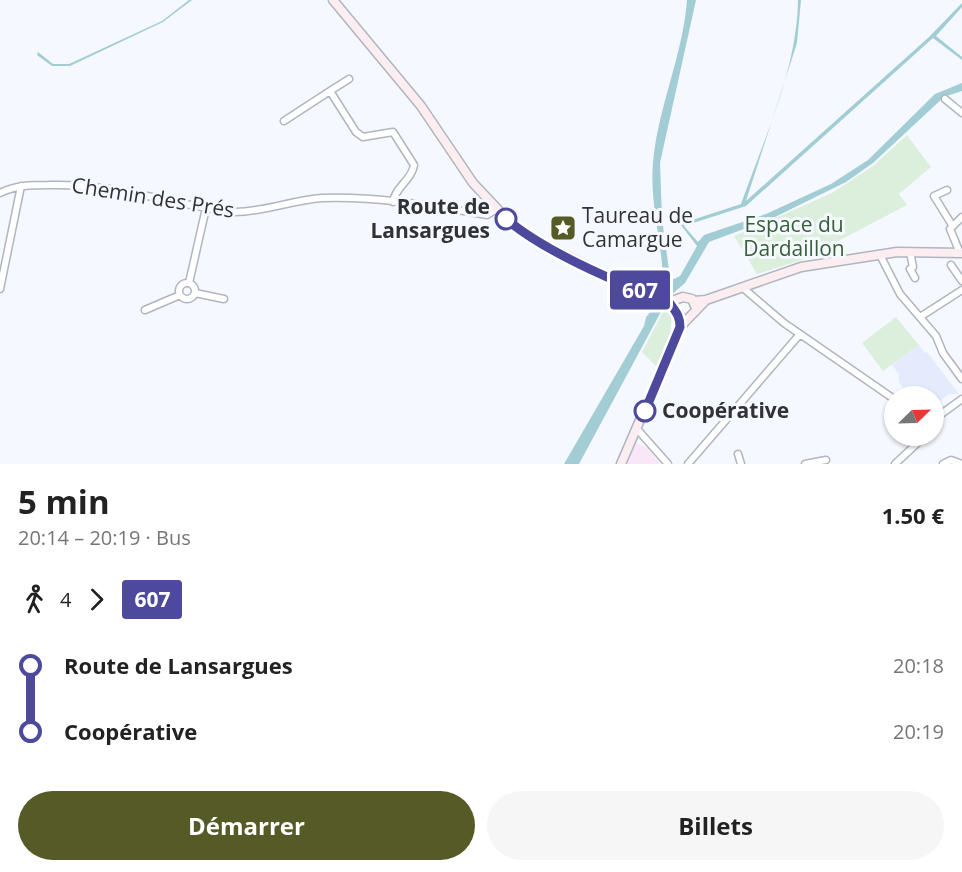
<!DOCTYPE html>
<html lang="fr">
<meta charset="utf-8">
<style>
:root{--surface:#fff;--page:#f6f6f6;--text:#222;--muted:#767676;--accent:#565a27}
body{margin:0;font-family:"Open Sans",sans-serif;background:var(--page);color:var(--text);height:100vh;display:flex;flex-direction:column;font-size:22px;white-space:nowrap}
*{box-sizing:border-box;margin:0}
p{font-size:20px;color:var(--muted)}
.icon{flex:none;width:33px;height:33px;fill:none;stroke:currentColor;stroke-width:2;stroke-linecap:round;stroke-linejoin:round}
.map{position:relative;height:464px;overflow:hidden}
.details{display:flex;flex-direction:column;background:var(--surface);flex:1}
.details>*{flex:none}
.badge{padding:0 12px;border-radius:4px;font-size:21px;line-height:39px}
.needle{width:39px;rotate:67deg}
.buttons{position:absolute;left:884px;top:386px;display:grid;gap:12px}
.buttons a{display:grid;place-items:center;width:60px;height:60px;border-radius:50%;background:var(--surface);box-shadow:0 2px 4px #0004;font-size:30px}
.map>.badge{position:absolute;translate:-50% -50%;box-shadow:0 0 0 3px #fff}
.legs{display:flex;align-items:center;gap:9px;height:66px;padding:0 18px;font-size:20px}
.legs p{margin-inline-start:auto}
.summary{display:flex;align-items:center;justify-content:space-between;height:102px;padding:0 18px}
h1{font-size:33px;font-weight:700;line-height:45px}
.button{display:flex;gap:12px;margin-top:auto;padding:12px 18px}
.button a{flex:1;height:69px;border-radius:36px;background:var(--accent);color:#fff;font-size:24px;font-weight:700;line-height:69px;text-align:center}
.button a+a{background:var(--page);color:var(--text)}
ul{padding:0 18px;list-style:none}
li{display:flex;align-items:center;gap:21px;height:66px;font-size:22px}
li i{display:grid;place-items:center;width:9px;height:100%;margin:0 8px;background:currentColor}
li i::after{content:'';width:15px;height:15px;margin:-8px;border:4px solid;border-radius:50%;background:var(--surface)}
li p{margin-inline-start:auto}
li:first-child i{background:linear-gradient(#0000 50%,currentColor 0)}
li:last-child i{background:linear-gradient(currentColor 50%,#0000 0)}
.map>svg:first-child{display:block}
.industrial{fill:#f9e7f8}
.built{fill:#e4ebfd}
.green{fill:#dcefdc}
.water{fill:#a3cdd5}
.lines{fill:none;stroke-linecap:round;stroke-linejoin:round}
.street-casing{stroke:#b1b5bf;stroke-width:9}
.secondary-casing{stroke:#b1b5bf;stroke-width:11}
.street{stroke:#fff;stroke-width:6}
.secondary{stroke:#fcedf1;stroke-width:8}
.line-1-casing{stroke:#fff;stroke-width:14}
.line-1{stroke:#4d499d;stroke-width:9}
.stop-1-dot{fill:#fff;stroke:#4d499d;stroke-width:3}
.labels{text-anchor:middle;stroke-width:6;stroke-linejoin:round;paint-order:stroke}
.street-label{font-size:21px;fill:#303236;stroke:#f5f8fe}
.stop-label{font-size:21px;font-weight:bold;fill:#303236;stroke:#f5f8fe;text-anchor:end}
.poi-label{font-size:21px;fill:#303236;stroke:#f5f8fe;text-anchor:start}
.park-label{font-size:21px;fill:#375f3a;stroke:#f5f8fe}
</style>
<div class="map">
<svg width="962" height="464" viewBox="0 0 962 464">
<rect width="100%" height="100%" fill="#f5f8fe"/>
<path class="industrial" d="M628,440L646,447L660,464H615Z"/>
<path class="built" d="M919,345L925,353L927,352L959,394H949L933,406V396H910L899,382V374L892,365Z"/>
<path class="green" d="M907,135L931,167L899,194L907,205L802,260L757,274L734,236L832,193L873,166Z
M664,310L672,315L670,336L657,367L642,352Z
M896,317L919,345L883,371L862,343Z"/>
<path class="water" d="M189,0H192L163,22L70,66H52L37,55L38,52L53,64H69L162,21Z
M687,0H696L660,163L662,219L670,277L674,279L680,276L697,246L680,224L741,204C764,139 797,70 798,0H801L797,43L746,201L929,37L962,3V7L936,36L962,57V60L933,38L746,206L684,226L698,242L704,235L766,214L831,184L868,160L935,94L962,83V91L944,97L873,163L846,182L773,218L709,242L685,283L670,296L663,294C665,250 649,207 653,162C658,107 683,55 687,0Z
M659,303L664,306L663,308L579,464H564L644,326L646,317Z"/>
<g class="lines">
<defs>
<path id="street" d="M349,79L330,91L356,132L363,137L393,132L414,165C412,180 395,187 393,202
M945,99L962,113
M284,121L330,91
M947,190L934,196L952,225
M0,193C16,185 32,185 49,185C118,183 170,205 235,212C265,212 292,200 322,198C377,196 433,206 487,215L497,209
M910,252L913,267L910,269L915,278
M960,253L950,229L962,217
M880,255L900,294L936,336L943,353L962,379
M951,265L962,281
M179 291a8 8 0 1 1 16 0a8 8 0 1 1-16 0Z
M189,283L206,208
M742,287L784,323L894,399
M0,289L21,186
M195,293L224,299
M145,310L180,295
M920,317L962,290
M933,420L962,399
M637,429L668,464
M738,454L741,464
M688,464L800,334
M805,464L826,460
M895,464L926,435
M943,464L951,460L962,464"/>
<path id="secondary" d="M333,0L421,106L473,183L504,216L530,236L559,252L610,278L669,302L680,316
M694,301L706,300L801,267L897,252L962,253
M669,302L683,297L692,299L695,306
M621,464L680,327L706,300"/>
</defs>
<use href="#street" class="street-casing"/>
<use href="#secondary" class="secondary-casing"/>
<use href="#street" class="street"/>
<use href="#secondary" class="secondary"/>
</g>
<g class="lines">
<defs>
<path id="line-1" d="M506,219C547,253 618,283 669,302C675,311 680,315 680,327L645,411"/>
</defs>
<use href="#line-1" class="line-1-casing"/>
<use href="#line-1" class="line-1"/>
</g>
<defs>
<symbol id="sight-square" viewBox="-11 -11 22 22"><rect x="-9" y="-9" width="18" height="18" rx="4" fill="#565a27" stroke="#f5f8fe"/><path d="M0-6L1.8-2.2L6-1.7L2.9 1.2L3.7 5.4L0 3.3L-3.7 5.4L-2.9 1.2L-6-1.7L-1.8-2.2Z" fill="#fff"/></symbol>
</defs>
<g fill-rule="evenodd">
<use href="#sight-square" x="548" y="213" width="30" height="30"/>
</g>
<g class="stop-1-dot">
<circle cx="506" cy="219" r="10"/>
<circle cx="645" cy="411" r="10"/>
</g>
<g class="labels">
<g class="street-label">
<text transform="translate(153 198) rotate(9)" y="7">Chemin des Prés</text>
</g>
<g class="stop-label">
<text x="490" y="214">Route de<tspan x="490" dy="24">Lansargues</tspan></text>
<text x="662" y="418" text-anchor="start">Coopérative</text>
</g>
<g class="poi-label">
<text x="582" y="223">Taureau de<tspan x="582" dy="24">Camargue</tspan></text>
</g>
<g class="park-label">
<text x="794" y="232">Espace du<tspan x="794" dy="24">Dardaillon</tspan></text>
</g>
</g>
</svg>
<div class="buttons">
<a><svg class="needle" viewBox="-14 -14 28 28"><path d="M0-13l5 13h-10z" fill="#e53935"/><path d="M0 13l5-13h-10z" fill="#767676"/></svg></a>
</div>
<b class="badge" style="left:640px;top:290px;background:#4d499d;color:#fff">607</b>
</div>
<section class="details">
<div class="summary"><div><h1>5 min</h1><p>20:14 – 20:19 · Bus</p></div><b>1.50 €</b></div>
<div class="legs"><svg class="icon" aria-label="walk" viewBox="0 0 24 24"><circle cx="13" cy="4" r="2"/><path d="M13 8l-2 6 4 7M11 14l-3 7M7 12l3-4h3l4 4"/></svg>4<svg class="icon" aria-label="forward" viewBox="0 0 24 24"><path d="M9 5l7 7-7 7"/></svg><b class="badge" style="background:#4d499d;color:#fff">607</b></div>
<ul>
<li><i style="color:#4d499d"></i><b>Route de Lansargues</b><p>20:18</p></li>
<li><i style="color:#4d499d"></i><b>Coopérative</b><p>20:19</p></li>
</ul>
<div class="button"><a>Démarrer</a><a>Billets</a></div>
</section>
